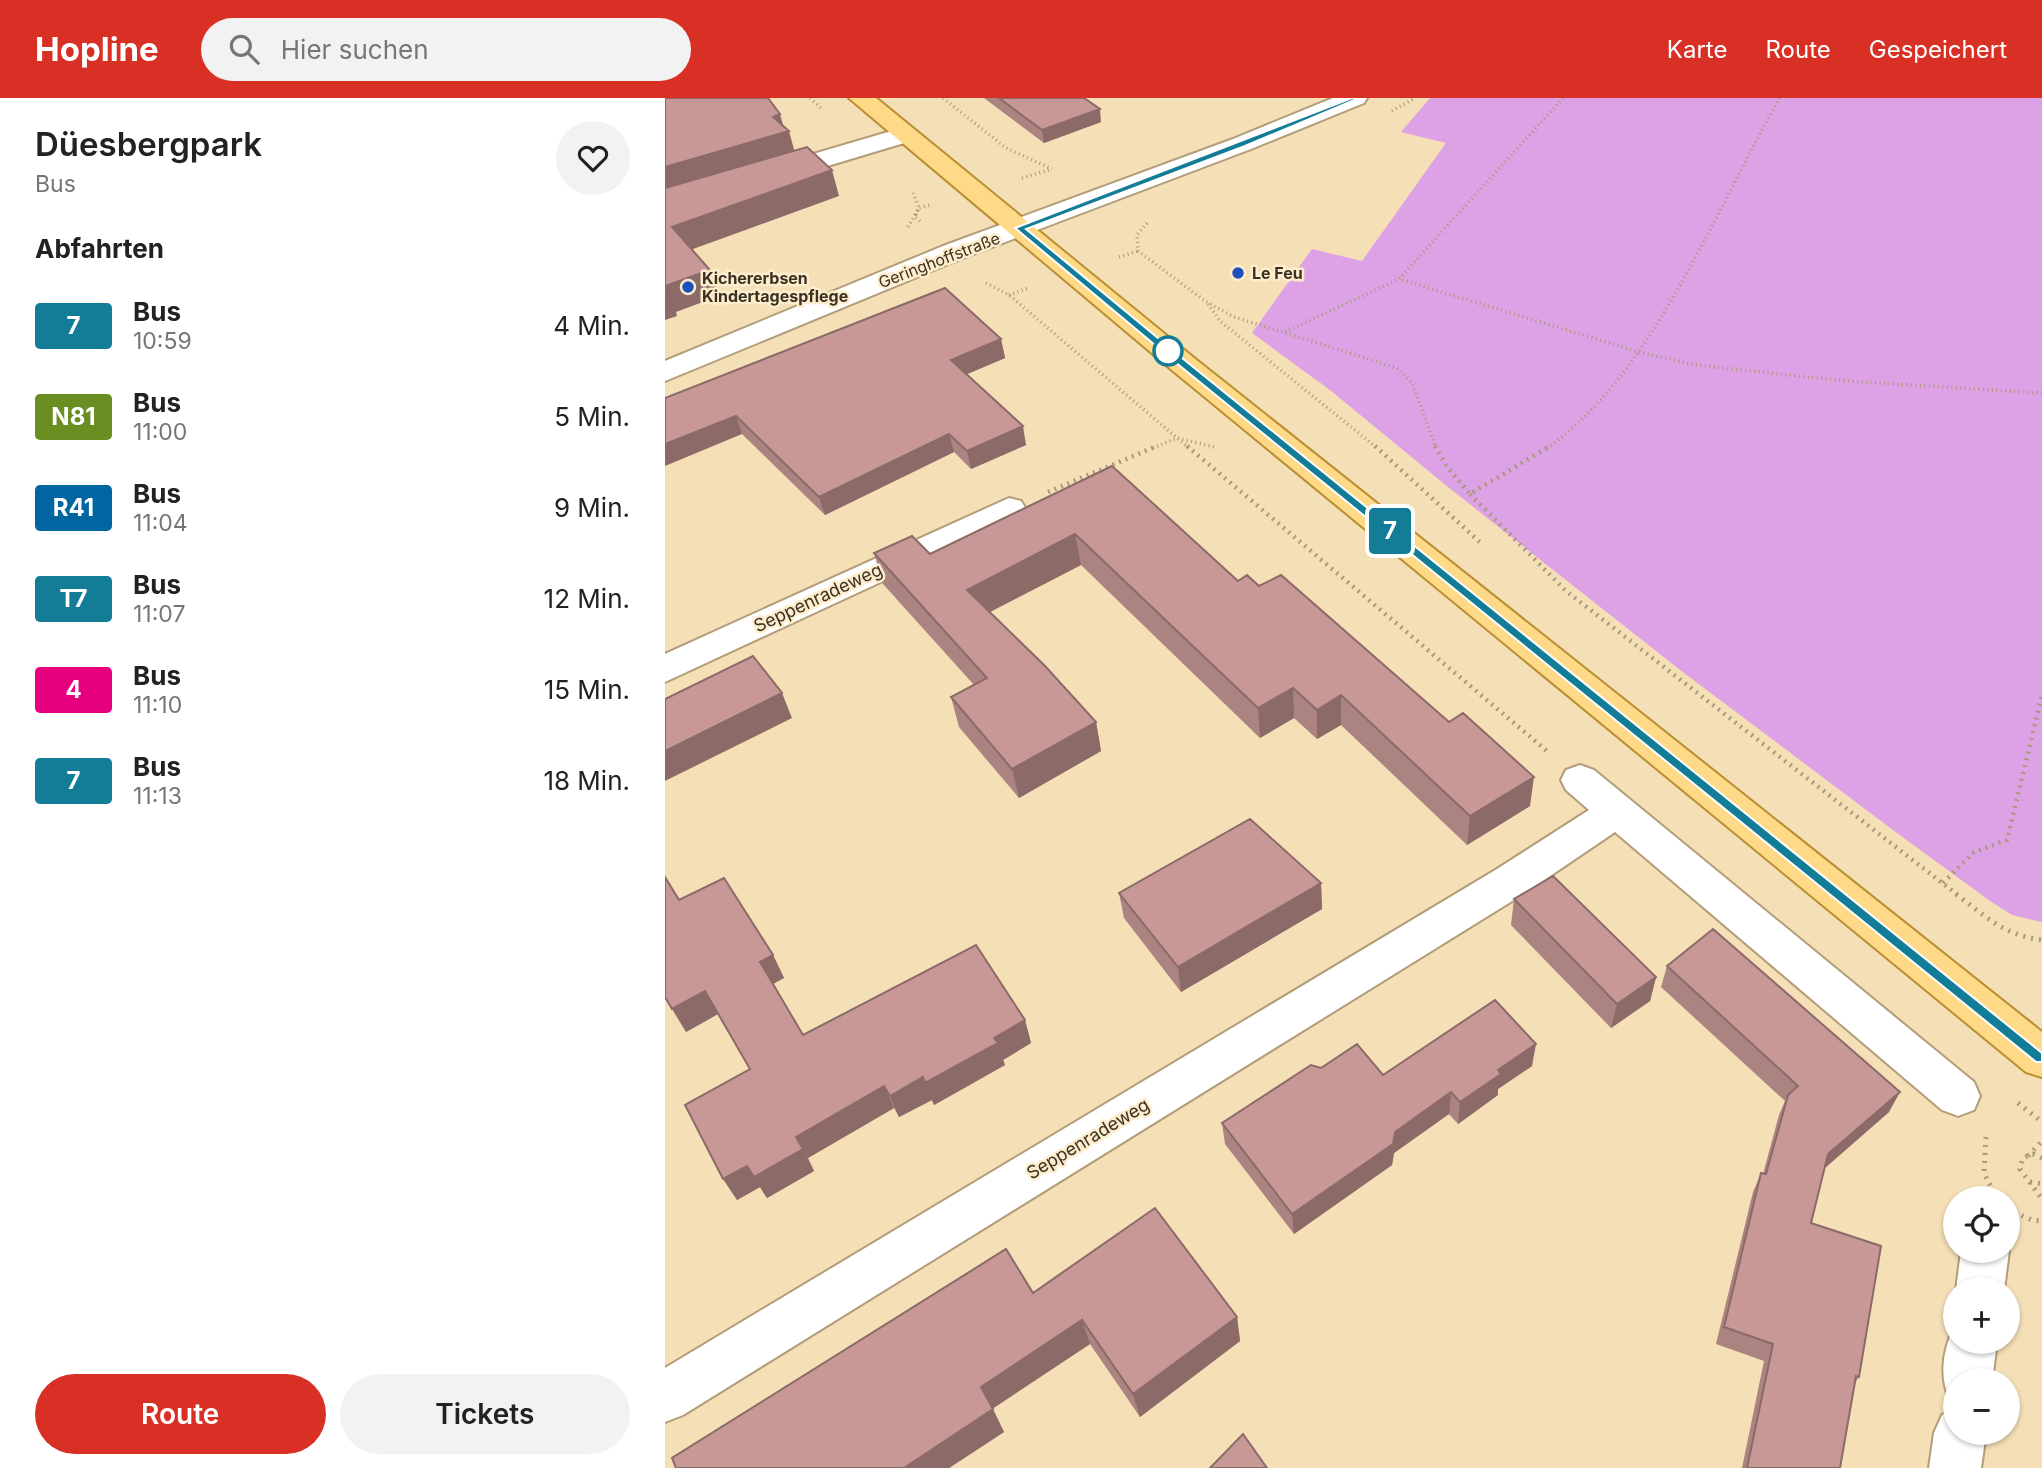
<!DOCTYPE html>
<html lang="de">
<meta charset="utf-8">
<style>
:root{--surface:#fff;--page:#f2f2f2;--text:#222;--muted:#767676;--accent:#d93025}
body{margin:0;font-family:Inter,sans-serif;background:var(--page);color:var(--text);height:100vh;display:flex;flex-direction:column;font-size:26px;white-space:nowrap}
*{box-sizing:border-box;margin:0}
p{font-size:23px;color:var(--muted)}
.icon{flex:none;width:38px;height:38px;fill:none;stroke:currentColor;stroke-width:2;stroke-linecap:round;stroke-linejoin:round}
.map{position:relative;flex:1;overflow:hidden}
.panel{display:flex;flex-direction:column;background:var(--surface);width:665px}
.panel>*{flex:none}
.badge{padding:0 14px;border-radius:5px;font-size:24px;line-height:46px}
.controls{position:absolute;left:1278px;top:1088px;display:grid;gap:14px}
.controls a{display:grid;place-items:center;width:77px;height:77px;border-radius:50%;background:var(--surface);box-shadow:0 2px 5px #0004;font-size:35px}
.map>.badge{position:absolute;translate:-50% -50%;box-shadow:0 0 0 4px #fff}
h2{padding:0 35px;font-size:26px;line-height:63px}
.round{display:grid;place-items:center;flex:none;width:74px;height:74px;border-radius:37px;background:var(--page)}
.headline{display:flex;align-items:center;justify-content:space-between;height:119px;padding:0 35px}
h1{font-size:33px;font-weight:600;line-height:52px}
.button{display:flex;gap:14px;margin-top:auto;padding:14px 35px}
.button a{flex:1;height:80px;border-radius:42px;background:var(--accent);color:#fff;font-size:28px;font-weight:600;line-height:80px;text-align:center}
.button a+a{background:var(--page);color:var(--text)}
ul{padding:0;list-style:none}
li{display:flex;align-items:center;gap:21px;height:91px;padding:0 35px}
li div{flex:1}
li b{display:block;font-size:26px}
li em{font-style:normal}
li .badge{min-width:77px;font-weight:700;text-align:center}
header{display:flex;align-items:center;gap:42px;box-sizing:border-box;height:98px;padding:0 35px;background:var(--accent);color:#fff}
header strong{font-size:33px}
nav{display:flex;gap:38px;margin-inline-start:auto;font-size:24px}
.search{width:490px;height:63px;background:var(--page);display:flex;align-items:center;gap:18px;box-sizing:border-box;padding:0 24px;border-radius:38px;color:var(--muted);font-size:26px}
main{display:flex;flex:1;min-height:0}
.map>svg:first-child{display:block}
.green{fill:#dda1e5}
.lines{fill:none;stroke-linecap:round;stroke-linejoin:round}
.minor-casing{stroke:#b29d78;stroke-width:4}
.major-casing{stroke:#b98e30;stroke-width:4}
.path-far2{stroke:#a9997b;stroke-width:3.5;stroke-dasharray:1 3.5;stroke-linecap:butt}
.path-far1{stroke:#a9997b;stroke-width:4.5;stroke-dasharray:2 5;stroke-linecap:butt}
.path{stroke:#a9997b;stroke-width:5;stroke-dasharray:2 6;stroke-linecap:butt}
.minor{fill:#fff;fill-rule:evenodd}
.major{fill:#fed988;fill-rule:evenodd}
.wall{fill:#ab8380}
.shaded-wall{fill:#8b6a68}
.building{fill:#c79895;stroke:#8b6a68;stroke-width:2}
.line{fill:#137c97;stroke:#fff;stroke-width:2}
.poi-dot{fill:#1c51bd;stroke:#feedcd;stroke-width:2.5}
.stop-dot{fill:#fff;stroke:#137c97;stroke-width:3.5}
.labels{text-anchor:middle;stroke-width:5;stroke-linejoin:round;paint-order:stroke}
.far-street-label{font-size:16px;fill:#393122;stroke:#feedcd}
.far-poi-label{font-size:16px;font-weight:bold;fill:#393122;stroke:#feedcd;text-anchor:start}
.street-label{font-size:18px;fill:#393122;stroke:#feedcd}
</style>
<header>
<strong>Hopline</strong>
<div class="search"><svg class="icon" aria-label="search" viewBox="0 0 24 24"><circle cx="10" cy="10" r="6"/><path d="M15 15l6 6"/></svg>Hier suchen</div>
<nav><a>Karte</a><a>Route</a><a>Gespeichert</a></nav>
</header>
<main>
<section class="panel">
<div class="headline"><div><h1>Düesbergpark</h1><p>Bus</p></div><a class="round"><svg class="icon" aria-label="heart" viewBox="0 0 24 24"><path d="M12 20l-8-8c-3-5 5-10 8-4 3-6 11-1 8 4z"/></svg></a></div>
<h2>Abfahrten</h2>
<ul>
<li><span class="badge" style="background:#137c97;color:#fff">7</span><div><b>Bus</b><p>10:59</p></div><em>4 Min.</em></li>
<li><span class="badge" style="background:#6b8e23;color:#fff">N81</span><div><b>Bus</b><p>11:00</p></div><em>5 Min.</em></li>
<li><span class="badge" style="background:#0065a1;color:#fff">R41</span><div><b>Bus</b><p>11:04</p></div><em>9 Min.</em></li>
<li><span class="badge" style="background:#137c97;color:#fff">T7</span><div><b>Bus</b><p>11:07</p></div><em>12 Min.</em></li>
<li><span class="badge" style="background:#e6007e;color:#fff">4</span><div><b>Bus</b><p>11:10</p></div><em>15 Min.</em></li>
<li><span class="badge" style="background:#137c97;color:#fff">7</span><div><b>Bus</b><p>11:13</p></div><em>18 Min.</em></li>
</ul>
<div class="button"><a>Route</a><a>Tickets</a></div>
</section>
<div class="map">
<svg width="1377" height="1370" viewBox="0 0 1377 1370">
<rect width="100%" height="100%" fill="#f4dfb7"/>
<path class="green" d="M765,0H1377V824L1347,817L1325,803L1228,732L1019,575L783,389L665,292L587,235L647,151L697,163L781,45L736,34Z"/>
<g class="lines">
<defs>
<path id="minor" d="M668,0H702L699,5L586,51L298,160L0,283V263L278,148L568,41Z
M240,29L249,32L253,37L249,42L106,85L97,83L93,77L97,71Z
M344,400L356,403L361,411L356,419L0,584V556Z
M915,667L929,672L1309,984L1315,998L1309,1012L1293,1018L1277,1012L950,734L860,795L18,1317L0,1324V1270L832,771L924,712L901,692L896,682L901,672Z
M1342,1149L1344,1153L1339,1192H1291L1296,1153H1342Z
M1290,1227V1244H1332L1327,1283H1290V1303L1284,1301C1274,1276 1278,1251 1290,1227Z
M1290,1311V1335H1321L1316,1370H1264L1269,1335L1277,1317Z"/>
<path id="major" d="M184,0H211L529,260L1377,934V979L1361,974L507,272Z"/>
</defs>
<use href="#minor" class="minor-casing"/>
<use href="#major" class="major-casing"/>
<path class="path-far2" d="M145,0L157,11
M278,0L341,50L387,71
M898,0L734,181L974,254L1031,267L1180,283L1377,295
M727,13L750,0
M357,80L387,71
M248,95L254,110L250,119L256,124
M482,125L472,137L473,153L540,203L569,219L732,270L747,285L771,350
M243,129L254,110L265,107
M454,159L473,153
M321,185L344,197L512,340L549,349
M344,197L363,190
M543,206L555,223L712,350
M620,234L734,181
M488,350L512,340L524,350
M882,350C988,277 1051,109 1115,0"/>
<path class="path-far1" d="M522,348L882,653
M710,348L818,447
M770,348L783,370L805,396L885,348
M383,394L492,348
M805,396L901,493L1294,798
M1278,785L1309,754L1342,742L1377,597"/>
<path class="path" d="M1291,796C1321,819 1339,837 1377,842
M1353,1005L1377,1024
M1321,1039L1319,1075L1332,1101
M1363,1058L1377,1043
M1377,1060L1368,1056L1358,1060L1355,1071L1377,1101
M1365,1084L1377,1086
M1342,1111L1367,1122L1377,1123"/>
<use href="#minor" class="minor"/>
<use href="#major" class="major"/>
</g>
<path class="wall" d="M319,0H419L436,24L379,45Z
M336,241L340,260L301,276L361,347L306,371L289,354L160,417L77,336L0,300Z
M447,368L573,483L594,488L865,708L802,747L676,627L652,641L629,620L595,640L416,467L325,514L431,624L436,653L354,700L294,629L286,599L309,587L218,486L209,455L265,456Z
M656,785L657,811L516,894L459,820L454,795Z
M849,801L991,879L985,903L946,930L846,827Z
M14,802L108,857L119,880L108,886L138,937L360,922L366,945L338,962L340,967L269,1007L267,1002L234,1019L229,1010L143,1060L149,1073L102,1100L95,1089L72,1102L85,971L53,916L21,934Z
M1002,868L1224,1014L1160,1070L1146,1125L1194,1279L1189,1286L1175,1370H1077L1099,1263L1051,1246L1088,1094L1096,1075L1098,1076L1114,1017L1120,1003L996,889Z
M867,968L833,991V997L793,1026L784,1016L729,1055L727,1067L629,1136L560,1046L557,1025L656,970L718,977Z
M368,1195L572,1219L575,1243L475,1319L425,1246L327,1311L339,1334L284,1370H11Z"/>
<path class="shaded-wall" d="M435,11L436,24L379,45L377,32Z
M115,16L120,34L124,33L131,59L0,97V69Z
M167,72L174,98L17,155L7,129Z
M45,172L54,198L11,214L12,218L0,222V188Z
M336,241L340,260L291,281L286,262Z
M71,318L77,336L0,368V346Z
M358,328L361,347L306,371L302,353Z
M284,336L289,354L160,417L154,399Z
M410,436L416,467L309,522L302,492Z
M628,590L629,620L595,640L593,610Z
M117,595L127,620L0,683V653Z
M676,597V627L652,641V612Z
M431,624L436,653L354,700L347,671Z
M869,679L865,708L802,747L805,718Z
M656,785L657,811L516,894L513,869Z
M108,857L119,880L106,887L95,864Z
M991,879L985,903L946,930L952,906Z
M40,893L53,916L21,934L7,911Z
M360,922L366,945L338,962L340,967L269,1007L260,985L329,940Z
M871,946L867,968L833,991V997L793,1026L795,1004L833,972Z
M258,979L267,1002L234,1019L225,998Z
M219,988L229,1010L143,1060L131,1039Z
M786,994L784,1016L729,1055L727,1067L629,1136L627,1116L730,1034Z
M1235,994L1224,1014L1154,1075L1163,1056Z
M138,1051L149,1073L102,1100L95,1089L72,1102L58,1081L82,1068Z
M572,1219L575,1243L475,1319L468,1296Z
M417,1222L425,1246L327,1311L316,1289Z
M328,1311L339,1334L284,1370H239Z"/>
<path class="building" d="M0,0H103L115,16L108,19L124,33L0,69Z
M334,0H419L435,11L377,32Z
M142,49L167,72L7,129L45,172L0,188L3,191L0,192V90Z
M280,190L336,241L286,262L358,328L302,353L284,336L154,399L71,318L0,346V300Z
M447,368L573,483L582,477L594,488L616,477L784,624L798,615L869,679L805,718L676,597L652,612L628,590L593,610L410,436L302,492L380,568L431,624L347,671L286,599L322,580L209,455L247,438L265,456Z
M88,558L117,595L0,653V601Z
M585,721L656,785L513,869L454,795Z
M888,778L991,879L952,906L849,801Z
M0,779L14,802L59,780L108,857L95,864L138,937L311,847L360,922L329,940L333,945L260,985L258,979L225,998L219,988L131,1039L138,1051L89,1079L82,1068L58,1081L20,1007L85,971L40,893L7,911L0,899Z
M1048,831L1235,994L1163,1056L1146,1125L1216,1148L1194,1279L1191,1278L1175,1370H1082L1108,1246L1059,1229L1096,1075L1101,1076L1123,997L1133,988L1002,868Z
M830,902L871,946L833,972L836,976L795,1004L786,994L730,1034L728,1046L627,1116L557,1025L646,967L656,970L692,946L718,977Z
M490,1110L572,1219L468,1296L417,1222L316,1289L328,1311L239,1370H11L7,1360L341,1151L368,1195Z
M578,1336L602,1370H545Z"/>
<path class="line" d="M687,0H694L580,48L361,131L522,264L1377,955V964H1371L515,268L350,130Z"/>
<g class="poi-dot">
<circle cx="573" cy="175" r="7"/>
<circle cx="23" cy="189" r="7"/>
</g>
<circle class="stop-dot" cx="503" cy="253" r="14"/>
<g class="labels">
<g class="far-street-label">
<text transform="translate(274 162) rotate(-21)" y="6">Geringhoffstraße</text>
</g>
<g class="far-poi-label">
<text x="587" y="181">Le Feu</text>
<text x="37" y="186">Kichererbsen<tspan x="37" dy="18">Kindertagespflege</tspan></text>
</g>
<g class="street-label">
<text transform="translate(153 500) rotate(-25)" y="6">Seppenradeweg</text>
<text transform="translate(423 1041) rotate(-31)" y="6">Seppenradeweg</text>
</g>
</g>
</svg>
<div class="controls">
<a><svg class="icon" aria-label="locate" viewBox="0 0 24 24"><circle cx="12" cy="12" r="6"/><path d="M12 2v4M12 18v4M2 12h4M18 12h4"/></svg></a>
<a>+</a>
<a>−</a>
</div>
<b class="badge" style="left:725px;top:433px;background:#137c97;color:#fff">7</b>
</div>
</main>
